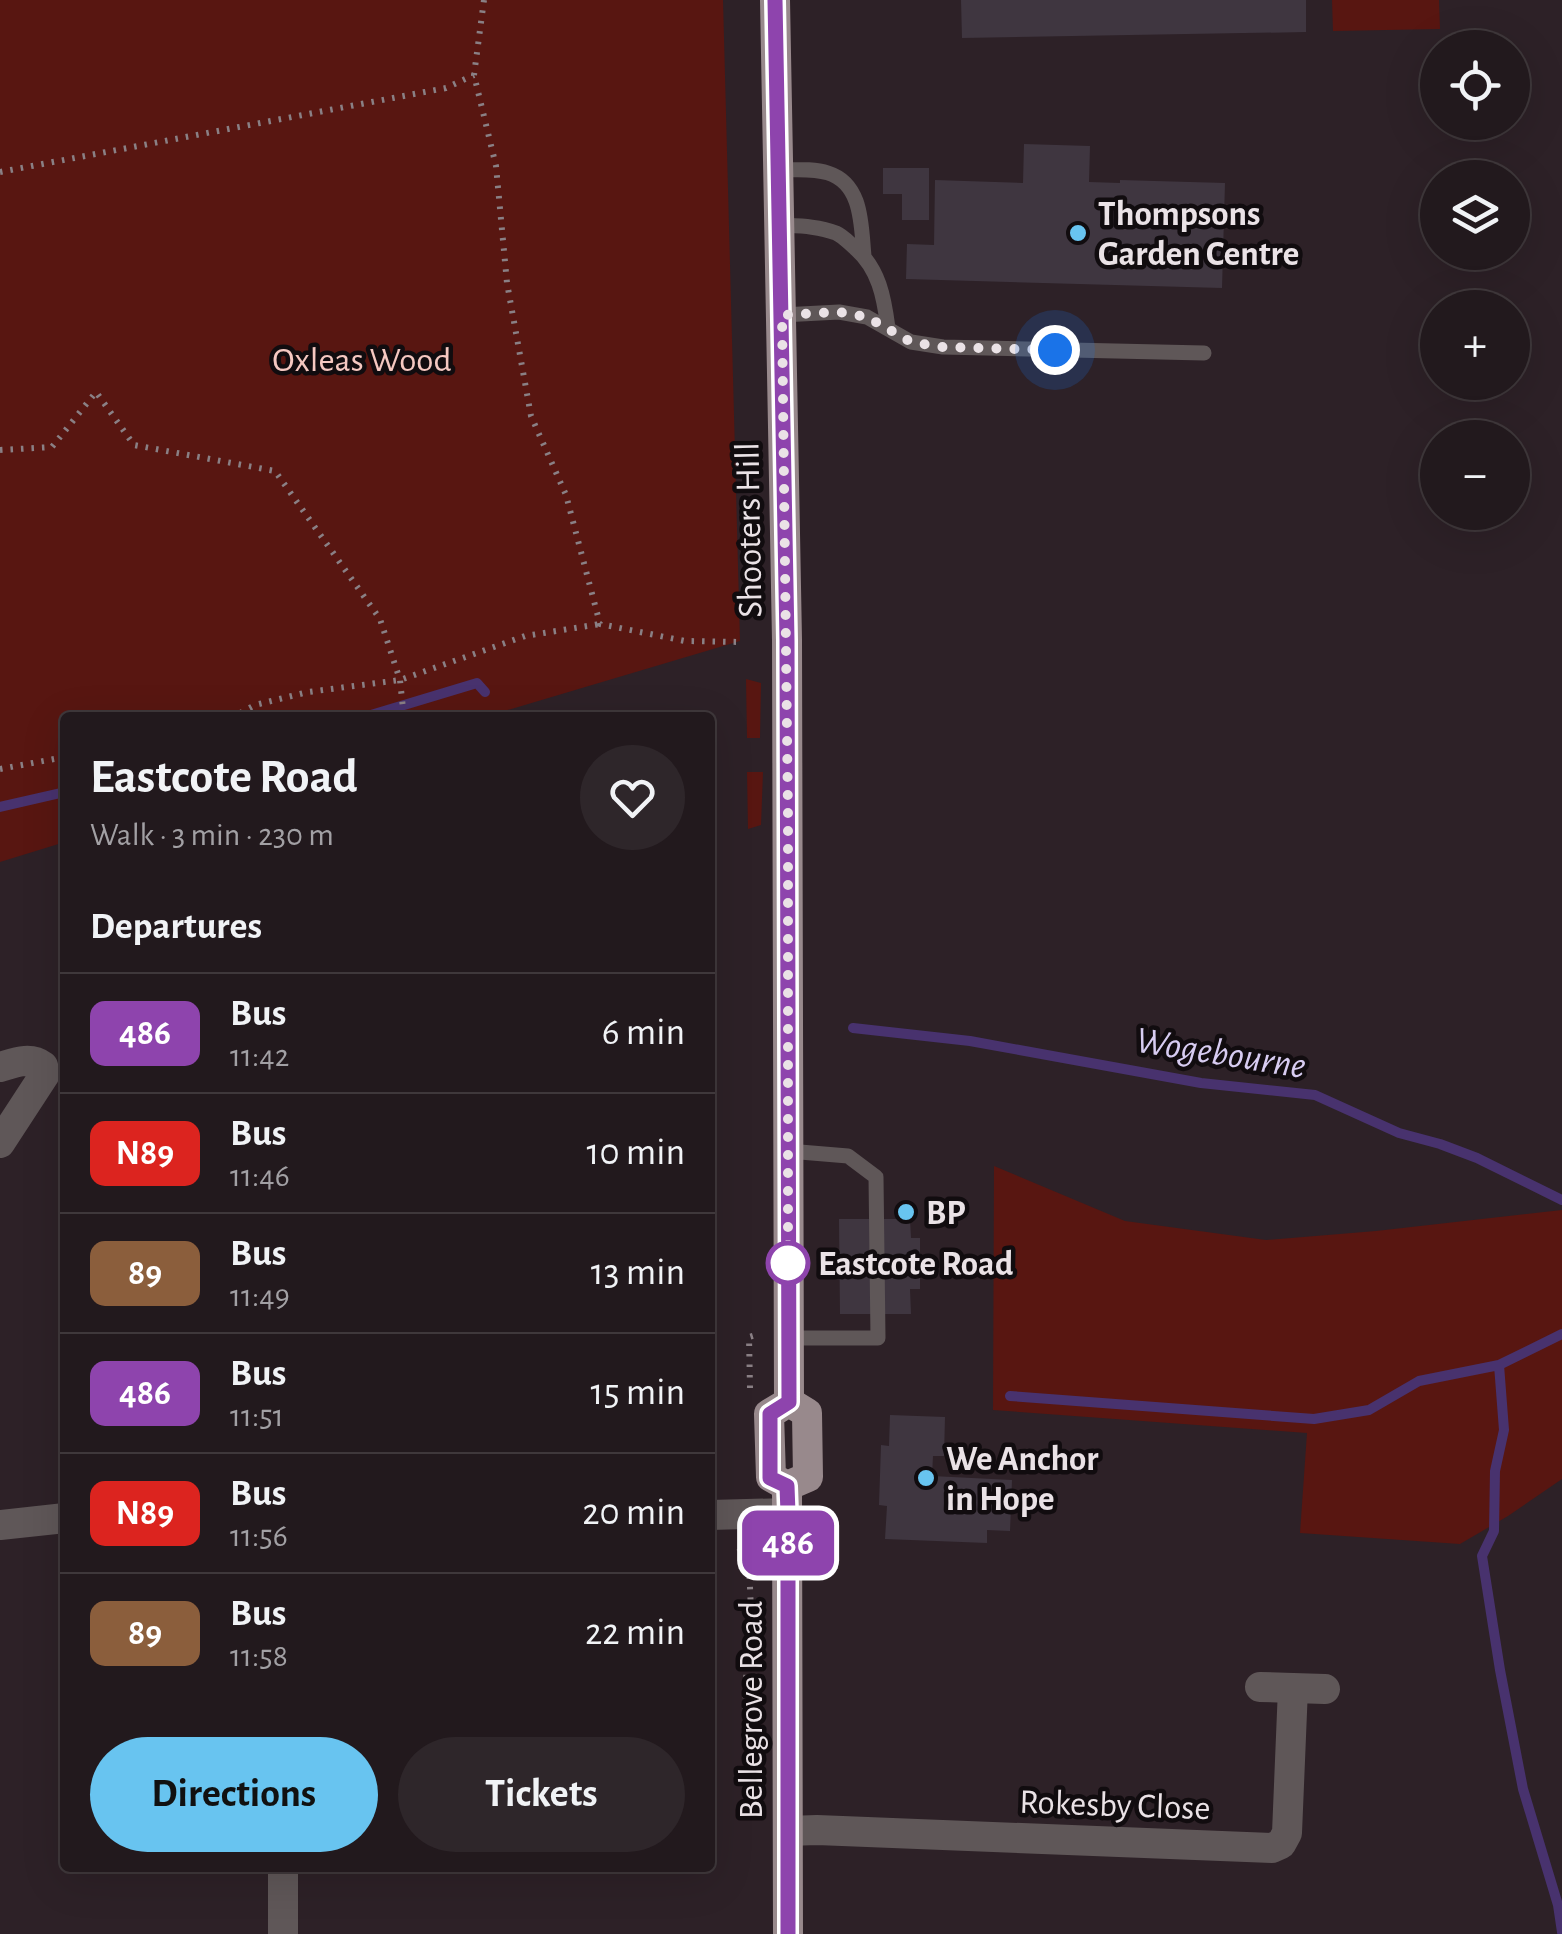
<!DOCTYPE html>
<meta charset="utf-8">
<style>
:root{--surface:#22191d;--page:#2e262a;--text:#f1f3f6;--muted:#a2a0a4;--line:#3f383b;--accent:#68c4f0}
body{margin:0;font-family:"Alegreya Sans",sans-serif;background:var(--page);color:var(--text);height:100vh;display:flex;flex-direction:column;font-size:38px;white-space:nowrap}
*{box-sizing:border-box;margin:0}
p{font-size:32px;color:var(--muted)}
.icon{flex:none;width:55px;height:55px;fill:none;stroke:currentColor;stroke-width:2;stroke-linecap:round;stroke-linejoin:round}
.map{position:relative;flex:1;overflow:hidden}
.details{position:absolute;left:60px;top:712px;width:655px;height:1160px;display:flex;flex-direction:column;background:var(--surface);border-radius:10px;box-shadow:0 10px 40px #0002,0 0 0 2px var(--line)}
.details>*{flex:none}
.badge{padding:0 20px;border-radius:15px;font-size:35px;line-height:65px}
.tools{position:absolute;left:1420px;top:30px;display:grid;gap:20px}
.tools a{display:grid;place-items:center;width:110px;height:110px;border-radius:50%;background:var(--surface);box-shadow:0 10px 40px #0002,0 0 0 2px var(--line);font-size:50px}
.you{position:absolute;width:50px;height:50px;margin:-25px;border:8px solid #fff;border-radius:50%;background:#1a73e8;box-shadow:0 0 0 15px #1a73e833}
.map>.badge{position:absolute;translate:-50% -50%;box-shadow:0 0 0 5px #fff}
h2{padding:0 30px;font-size:38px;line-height:90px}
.round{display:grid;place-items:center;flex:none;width:105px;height:105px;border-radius:52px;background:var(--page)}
.head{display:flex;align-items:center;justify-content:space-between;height:170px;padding:0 30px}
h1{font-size:48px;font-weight:700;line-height:75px}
.button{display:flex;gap:20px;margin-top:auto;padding:20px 30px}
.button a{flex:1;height:115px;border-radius:60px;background:var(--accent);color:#111;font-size:40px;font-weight:700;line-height:115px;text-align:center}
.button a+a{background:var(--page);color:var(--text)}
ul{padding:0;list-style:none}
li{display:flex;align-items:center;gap:30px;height:120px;padding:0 30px;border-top:2px solid var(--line)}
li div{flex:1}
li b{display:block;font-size:38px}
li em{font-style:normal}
li .badge{min-width:110px;font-weight:700;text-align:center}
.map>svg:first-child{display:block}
.green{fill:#581611}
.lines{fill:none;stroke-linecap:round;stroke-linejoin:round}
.stream{stroke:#48326e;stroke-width:10}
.building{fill:#3f3640}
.path{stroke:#8a8085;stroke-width:6;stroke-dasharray:2.5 8;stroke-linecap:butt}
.lane{stroke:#5f5758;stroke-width:15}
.street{stroke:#5f5758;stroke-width:30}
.primary{stroke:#98898c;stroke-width:30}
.line-casing{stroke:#fff;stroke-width:22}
.line{stroke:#8e44ad;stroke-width:15}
.walk{stroke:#eae2e6;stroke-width:10;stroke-dasharray:0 18}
.poi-dot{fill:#68c4f0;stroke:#110c0f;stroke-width:4}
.stop-dot{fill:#fff;stroke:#8e44ad;stroke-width:5}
.labels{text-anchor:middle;stroke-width:9;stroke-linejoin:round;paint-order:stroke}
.poi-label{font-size:35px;font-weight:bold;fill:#eae2e6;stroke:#110c0f;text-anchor:start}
.park-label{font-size:35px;fill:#f5c8c1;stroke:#110c0f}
.street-label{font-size:35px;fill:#eae2e6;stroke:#110c0f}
.stop-label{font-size:35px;font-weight:bold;fill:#eae2e6;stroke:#110c0f;text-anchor:start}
.water-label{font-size:38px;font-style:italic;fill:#d7ccf1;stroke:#110c0f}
</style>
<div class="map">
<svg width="1562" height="1934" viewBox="0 0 1562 1934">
<rect width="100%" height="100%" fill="#2d2127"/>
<path class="green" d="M0,0H723L740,641L484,717L65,718V842L0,862Z
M1332,0H1439L1440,29L1333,31Z
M746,679L761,683L760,738H747Z
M747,772H763L761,825L748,829Z
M994,1166L1125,1221L1266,1240L1376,1231L1562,1210V1479L1508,1516L1460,1544L1300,1533L1307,1433L993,1410Z"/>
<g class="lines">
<path class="stream" d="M361,718L477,683L485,692
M0,807L65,792
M853,1028L970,1041L1201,1083L1315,1095L1399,1133L1440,1144L1477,1158L1562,1200
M1499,1365L1504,1430L1495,1471L1494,1531L1482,1556L1500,1670L1523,1789L1558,1905L1562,1932
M1010,1396L1314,1419L1369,1410L1419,1381L1499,1365L1562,1334"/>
</g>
<path class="building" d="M961,0H1306V32L962,38Z
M1024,144L1090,146L1089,182L1120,183V180L1225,183L1222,288L906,279L907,244L934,245L935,180L1023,183Z
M883,168H929V220H902V194H883Z
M839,1219H910L911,1238H920V1289H910L911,1314H840Z
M890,1415L945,1417L944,1456H933L932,1476L1012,1480L1010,1531L987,1530V1543L885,1539L887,1506L879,1505L881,1445L889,1446Z"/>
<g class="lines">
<path class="path" d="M484,0L474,75L496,166L507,283L531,416L566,495L600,624L685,641L742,642
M0,172L446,88L474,75
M0,450L52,447L96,392L134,445L275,471L380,619L400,680L404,718
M231,718L255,705L308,692L400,680L525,636L600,624
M0,769L65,757
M750,1388L749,1337L759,1334
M739,1548L749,1562L751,1612
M752,1728L745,1715L747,1655L753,1645"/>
<path class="lane" d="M779,170C794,170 813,168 828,173C863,184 861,226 864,256
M780,225C798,226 818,226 836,233C843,236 849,243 855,248C879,269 884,297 888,328
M782,315L839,312L867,317L911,342L943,347L1204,353
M788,1338H878L876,1177L848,1156L788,1151"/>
<path class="street" d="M0,1067C14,1063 30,1056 43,1066L45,1074L0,1143
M710,1515L788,1513
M0,1525L65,1518
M1260,1687L1293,1688
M788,1831L817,1830L1272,1848L1281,1844L1287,1833L1293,1688L1325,1689
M283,1868V1934"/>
<path class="primary" d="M775,0L787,640L789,1402
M789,1402L807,1413L808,1477L787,1486L771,1477L769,1414Z
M787,1486L788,1934"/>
</g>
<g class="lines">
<defs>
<path id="line" d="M775,0L787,640L789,1402L770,1414V1478L787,1486L788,1513V1934"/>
</defs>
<use href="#line" class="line-casing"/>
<use href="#line" class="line"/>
<path class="walk" d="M788,1263V815L782,315L839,312L867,317L911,342L942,347L1055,350"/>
</g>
<g class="poi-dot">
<circle cx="1078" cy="233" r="10"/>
<circle cx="906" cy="1212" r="10"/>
<circle cx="926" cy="1478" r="10"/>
</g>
<circle class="stop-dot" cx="788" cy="1263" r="20"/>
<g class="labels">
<g class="poi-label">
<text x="1098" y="225">Thompsons<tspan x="1098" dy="40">Garden Centre</tspan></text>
<text x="926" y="1224">BP</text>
<text x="946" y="1470">We Anchor<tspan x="946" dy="40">in Hope</tspan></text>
</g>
<g class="park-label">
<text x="362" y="371">Oxleas Wood</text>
</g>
<g class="street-label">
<text transform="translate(748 530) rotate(-91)" y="12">Shooters Hill</text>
<text transform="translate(750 1710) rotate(-90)" y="12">Bellegrove Road</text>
<text transform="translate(1115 1804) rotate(2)" y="12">Rokesby Close</text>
</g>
<g class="stop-label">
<text x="818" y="1275">Eastcote Road</text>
</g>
<g class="water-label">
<text transform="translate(1221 1052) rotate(9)" y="13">Wogebourne</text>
</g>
</g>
</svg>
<div class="tools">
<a><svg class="icon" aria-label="locate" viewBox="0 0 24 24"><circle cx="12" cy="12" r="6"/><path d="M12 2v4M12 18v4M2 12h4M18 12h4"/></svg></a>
<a><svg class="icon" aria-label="layers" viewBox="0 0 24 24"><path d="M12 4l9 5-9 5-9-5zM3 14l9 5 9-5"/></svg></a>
<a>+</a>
<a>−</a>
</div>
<div class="you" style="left:1055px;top:350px"></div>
<b class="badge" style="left:788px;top:1543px;background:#8e44ad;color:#fff">486</b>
<section class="details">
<div class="head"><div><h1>Eastcote Road</h1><p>Walk · 3 min · 230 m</p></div><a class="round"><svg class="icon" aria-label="heart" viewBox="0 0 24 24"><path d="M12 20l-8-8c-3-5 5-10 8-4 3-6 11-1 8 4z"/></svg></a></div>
<h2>Departures</h2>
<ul>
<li><span class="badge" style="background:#8e44ad;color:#fff">486</span><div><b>Bus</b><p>11:42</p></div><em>6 min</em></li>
<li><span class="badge" style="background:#dc241f;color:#fff">N89</span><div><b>Bus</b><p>11:46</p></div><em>10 min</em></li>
<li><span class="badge" style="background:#8b5e3c;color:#fff">89</span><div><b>Bus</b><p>11:49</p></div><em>13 min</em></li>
<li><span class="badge" style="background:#8e44ad;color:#fff">486</span><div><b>Bus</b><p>11:51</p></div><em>15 min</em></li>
<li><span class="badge" style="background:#dc241f;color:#fff">N89</span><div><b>Bus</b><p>11:56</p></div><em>20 min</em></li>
<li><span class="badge" style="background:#8b5e3c;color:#fff">89</span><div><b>Bus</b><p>11:58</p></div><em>22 min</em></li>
</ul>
<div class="button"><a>Directions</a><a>Tickets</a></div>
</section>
</div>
